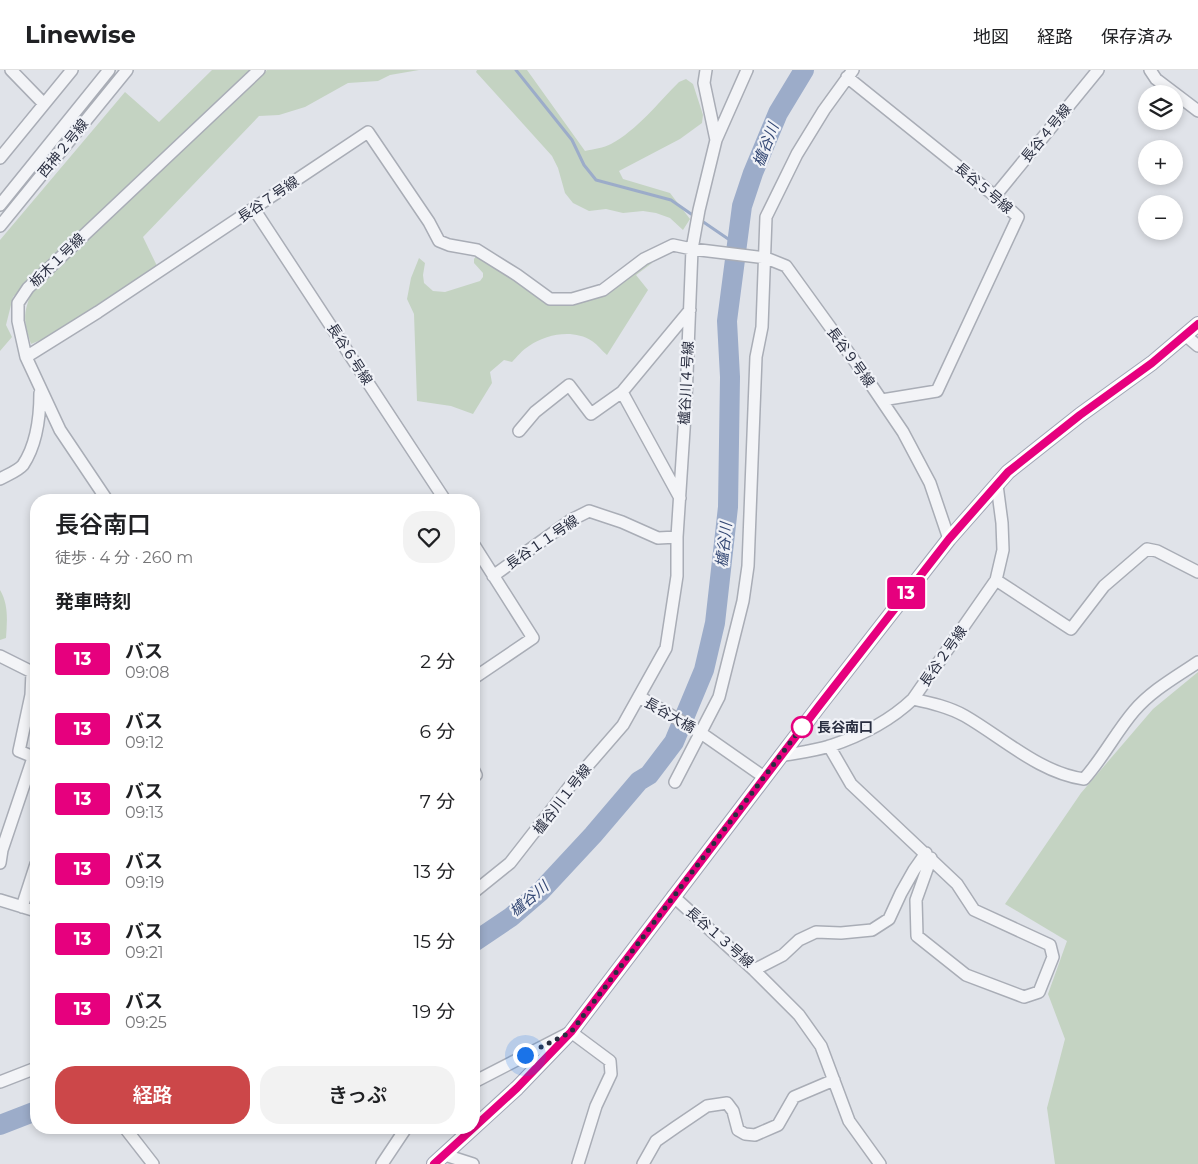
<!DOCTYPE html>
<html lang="ja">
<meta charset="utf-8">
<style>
:root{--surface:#fff;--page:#f2f2f2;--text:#202124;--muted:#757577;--line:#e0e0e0;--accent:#cc4749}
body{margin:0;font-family:Montserrat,"Noto Sans JP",sans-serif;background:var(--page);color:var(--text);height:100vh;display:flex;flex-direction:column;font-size:19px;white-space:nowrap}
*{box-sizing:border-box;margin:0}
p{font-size:16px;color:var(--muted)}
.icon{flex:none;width:28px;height:28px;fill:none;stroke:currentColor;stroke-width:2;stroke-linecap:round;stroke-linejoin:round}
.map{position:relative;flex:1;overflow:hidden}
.sheet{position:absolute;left:30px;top:424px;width:450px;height:640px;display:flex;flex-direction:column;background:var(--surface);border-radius:20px;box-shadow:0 2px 8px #0003}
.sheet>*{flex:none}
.badge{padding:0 10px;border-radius:4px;font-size:18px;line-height:32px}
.tools{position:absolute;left:1138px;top:15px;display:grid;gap:10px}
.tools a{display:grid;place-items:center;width:45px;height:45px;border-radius:50%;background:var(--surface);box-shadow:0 2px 8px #0003;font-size:25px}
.you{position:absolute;width:25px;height:25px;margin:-12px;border:4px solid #fff;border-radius:50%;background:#1a73e8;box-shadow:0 0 0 8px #1a73e833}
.map>.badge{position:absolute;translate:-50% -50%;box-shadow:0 0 0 2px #fff}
h2{padding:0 25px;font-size:19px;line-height:45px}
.round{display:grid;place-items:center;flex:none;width:52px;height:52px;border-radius:20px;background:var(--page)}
.head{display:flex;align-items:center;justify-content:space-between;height:85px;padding:0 25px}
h1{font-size:24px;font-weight:600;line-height:38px}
.primary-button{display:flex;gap:10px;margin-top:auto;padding:10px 25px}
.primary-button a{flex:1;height:58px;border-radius:20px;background:var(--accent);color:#fff;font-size:20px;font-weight:600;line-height:58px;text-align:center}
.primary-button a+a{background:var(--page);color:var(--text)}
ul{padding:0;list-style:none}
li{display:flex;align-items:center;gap:15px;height:70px;padding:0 25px}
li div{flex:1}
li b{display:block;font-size:19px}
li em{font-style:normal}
li .badge{min-width:55px;font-weight:700;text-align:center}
header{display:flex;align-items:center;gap:30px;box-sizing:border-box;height:70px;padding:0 25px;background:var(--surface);border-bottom:1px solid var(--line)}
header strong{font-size:24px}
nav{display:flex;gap:28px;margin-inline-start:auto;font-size:18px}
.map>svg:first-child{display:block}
.green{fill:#c4d3c2}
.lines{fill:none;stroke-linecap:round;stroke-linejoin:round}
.stream{stroke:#9cacc9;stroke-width:3}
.river{stroke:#9cacc9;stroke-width:20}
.minor-casing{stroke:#a9adb6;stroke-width:14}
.major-casing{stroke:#a0a5b5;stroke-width:16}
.minor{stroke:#f3f4f7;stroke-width:11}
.major{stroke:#fff;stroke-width:14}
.line-casing{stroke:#fff;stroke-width:11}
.line{stroke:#e6007e;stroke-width:8}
.walk{stroke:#292e40;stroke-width:5;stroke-dasharray:0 9}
.stop-dot{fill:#fff;stroke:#e6007e;stroke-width:2.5}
.labels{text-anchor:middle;stroke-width:4.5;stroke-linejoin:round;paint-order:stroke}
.street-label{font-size:14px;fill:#292e40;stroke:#f0f2f7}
.stop-label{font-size:14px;font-weight:bold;fill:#292e40;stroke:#f0f2f7;text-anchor:start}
.water-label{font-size:15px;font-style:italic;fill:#344874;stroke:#f0f2f7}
</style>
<header>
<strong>Linewise</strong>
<nav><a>地図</a><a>経路</a><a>保存済み</a></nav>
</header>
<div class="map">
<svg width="1198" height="1094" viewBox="0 0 1198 1094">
<rect width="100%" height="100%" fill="#e0e3e9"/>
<path class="green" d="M212,0H253L13,227L6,255L12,267L0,281V170L125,22L159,52Z
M267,0H419L390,5L378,11L348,13L305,37L279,45L259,46L143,167L157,196L53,265L31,274C23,250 23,244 32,221Z
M477,0H527L585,81C593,79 604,78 611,74C637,60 658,33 679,12L686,9L693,14L703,45L702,53L680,69L619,101L623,109L670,123L690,149L683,160L670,148L656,143L643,141L623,143L606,139L589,141L573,133L565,123L558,98L552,86L476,2Z
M479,182L545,229L599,226L609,222L627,204L648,190L652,193L636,205L648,220L607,285C602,281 598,275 592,271C573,259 547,264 529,276C522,280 517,287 512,292L504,290L490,302L492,313L473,344L451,336L417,331L414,244L407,229L411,208L419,188L425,193L423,205L424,213L433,221L445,222L480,211L483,207V203L474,193V189Z
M0,520C9,535 7,552 6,568L0,570Z
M1198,602V1094H1055L1047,1038L1065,969L1048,924L1067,871L1005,834L1081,723L1153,639Z"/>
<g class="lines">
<path class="stream" d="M516,0L572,70L584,95L596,110L671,130L694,146
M699,149L737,175"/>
<path class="river" d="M474,872L511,847L540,822L593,765L639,711L649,705L674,672L704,600L715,553L728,437L730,307L727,251L742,136L753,103L778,43L804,0
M0,1055L36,1041"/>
<defs>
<path id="minor" d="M11,0L44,34
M706,0L704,13L716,70
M1150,0L1156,9L1198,41
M847,7L995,126L1018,147L937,321L882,330
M0,88L72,0
M995,126L1098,0
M0,135L109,0
M254,139L445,430
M0,156L127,0
M1185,265L1198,276
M26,287L98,242L368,62L429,152L439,171L449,175L477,180L517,205L550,229H572L603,220L644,189L673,175L692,179L766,188L786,196L859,297L903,362L930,413L949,469
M622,322L680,428
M519,361L535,342L569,315L591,344L622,322L690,240
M0,409C7,405 18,401 23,395C37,374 40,347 40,323
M107,430L60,360L26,287L18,251V233L28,218L259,0
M474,475L533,568L474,608
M493,506L571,450L589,441L622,452L658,468L677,467
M996,510L1003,480L1002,453L997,415
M0,586L32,602L31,625L19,681L36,688
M640,627L701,663L764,707
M913,629C931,633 949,637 965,646C1003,668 1040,703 1084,709C1103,688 1116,662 1134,641C1152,620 1176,607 1198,592
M829,676L851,714L957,814L974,840L1050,875L1053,887L1039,922L1024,927L966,905L917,866L916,830L931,788
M780,686C796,683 814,681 830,676C860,666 890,651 913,629L996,510L1071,559L1104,516L1147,479L1157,481L1198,502
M474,701L476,705L474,707
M675,712L719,627L743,531L748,496L756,287L762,257L766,147L797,84L824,40L853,0
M0,793L2,780L33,688
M474,822L510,793L570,716L623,655L666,578L677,506V467L686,329L692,179L699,140L716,70L747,0
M673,826L754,900L783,885L799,870L816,862L841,863L872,860L889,849L901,823L914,800L926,783
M0,830L36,841
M22,837L36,794
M754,900L799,945L821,976L849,1051L880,1094
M0,1012L36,998
M474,1012L571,962L610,991L611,1004L596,1036L578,1094
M125,1058L153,1094
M445,1085L473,1094
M382,1094L406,1058
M643,1094L656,1071L676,1057L707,1036L727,1033L733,1041L738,1060L745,1064L755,1065L778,1055L794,1027L834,1010"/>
<path id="major" d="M434,1094L517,1018L571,962L819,636L949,469L1008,402L1080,345L1152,293L1198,254"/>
</defs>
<use href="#minor" class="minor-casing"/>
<use href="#major" class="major-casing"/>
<use href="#minor" class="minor"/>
<use href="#major" class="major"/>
</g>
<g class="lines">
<defs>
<path id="line" d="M434,1094L517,1018L571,962L819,636L949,469L1008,402L1080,345L1152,293L1198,254"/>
</defs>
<use href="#line" class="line-casing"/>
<use href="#line" class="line"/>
<path class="walk" d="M525,985L571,962L802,657"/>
</g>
<circle class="stop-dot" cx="802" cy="657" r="10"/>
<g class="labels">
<g class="street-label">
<text transform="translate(1046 63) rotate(-51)" y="5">長谷４号線</text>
<text transform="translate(63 78) rotate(-51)" y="5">西神２号線</text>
<text transform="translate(984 118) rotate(40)" y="5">長谷５号線</text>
<text transform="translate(268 129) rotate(-34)" y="5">長谷７号線</text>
<text transform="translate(57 190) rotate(-44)" y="5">栃木１号線</text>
<text transform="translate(350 284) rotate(57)" y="5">長谷６号線</text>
<text transform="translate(851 287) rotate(54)" y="5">長谷９号線</text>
<text transform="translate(686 313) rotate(-87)" y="5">櫨谷川４号線</text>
<text transform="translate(542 472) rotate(-34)" y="5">長谷１１号線</text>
<text transform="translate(943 586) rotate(-55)" y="5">長谷２号線</text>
<text transform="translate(670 645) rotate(30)" y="5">長谷大橋</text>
<text transform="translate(562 729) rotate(-52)" y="5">櫨谷川１号線</text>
<text transform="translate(720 867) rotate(41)" y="5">長谷１３号線</text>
</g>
<g class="stop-label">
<text x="817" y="662">長谷南口</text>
</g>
<g class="water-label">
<text transform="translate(766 75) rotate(-69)" y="5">櫨谷川</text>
<text transform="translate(724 475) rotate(-84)" y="5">櫨谷川</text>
<text transform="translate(529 829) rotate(-40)" y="5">櫨谷川</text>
</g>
</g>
</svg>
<div class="tools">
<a><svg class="icon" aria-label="layers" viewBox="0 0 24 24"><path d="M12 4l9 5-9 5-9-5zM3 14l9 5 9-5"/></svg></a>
<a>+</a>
<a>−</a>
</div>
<div class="you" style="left:525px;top:985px"></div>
<b class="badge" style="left:906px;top:523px;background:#e6007e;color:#fff">13</b>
<section class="sheet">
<div class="head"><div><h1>長谷南口</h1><p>徒歩 · 4 分 · 260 m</p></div><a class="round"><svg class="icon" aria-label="heart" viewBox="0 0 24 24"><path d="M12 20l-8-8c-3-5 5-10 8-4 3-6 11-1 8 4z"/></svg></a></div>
<h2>発車時刻</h2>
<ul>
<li><span class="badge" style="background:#e6007e;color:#fff">13</span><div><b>バス</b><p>09:08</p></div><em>2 分</em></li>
<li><span class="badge" style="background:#e6007e;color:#fff">13</span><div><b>バス</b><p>09:12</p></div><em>6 分</em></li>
<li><span class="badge" style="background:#e6007e;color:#fff">13</span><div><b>バス</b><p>09:13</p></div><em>7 分</em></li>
<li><span class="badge" style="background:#e6007e;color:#fff">13</span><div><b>バス</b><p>09:19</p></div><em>13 分</em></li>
<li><span class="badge" style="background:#e6007e;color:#fff">13</span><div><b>バス</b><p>09:21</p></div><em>15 分</em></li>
<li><span class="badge" style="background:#e6007e;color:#fff">13</span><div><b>バス</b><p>09:25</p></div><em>19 分</em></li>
</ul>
<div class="primary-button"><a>経路</a><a>きっぷ</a></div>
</section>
</div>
